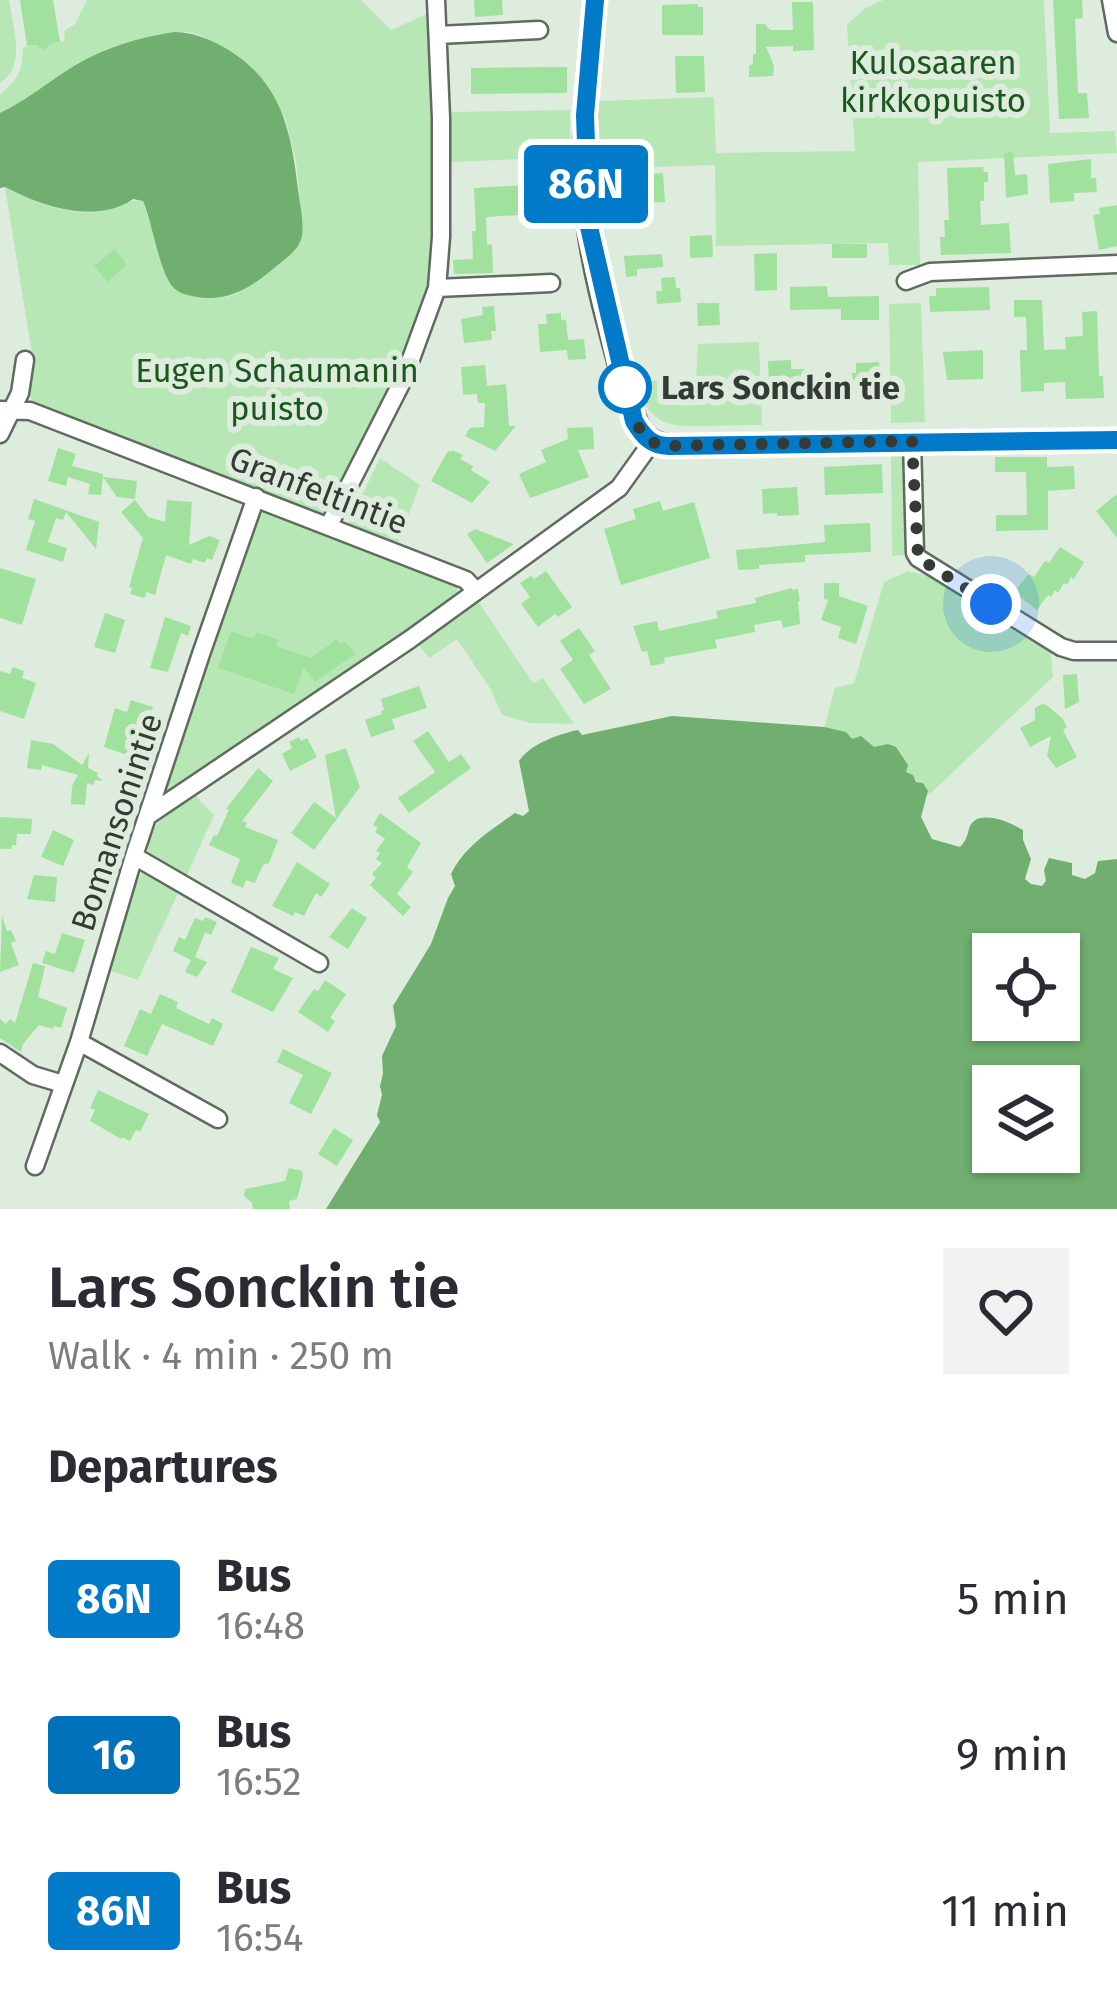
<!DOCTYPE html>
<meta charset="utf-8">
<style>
:root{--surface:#fff;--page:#f2f2f3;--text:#2b2b33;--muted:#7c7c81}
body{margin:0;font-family:"Fira Sans",sans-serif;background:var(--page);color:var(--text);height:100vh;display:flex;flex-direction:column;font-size:45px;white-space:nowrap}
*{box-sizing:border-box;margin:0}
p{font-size:39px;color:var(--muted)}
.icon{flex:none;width:66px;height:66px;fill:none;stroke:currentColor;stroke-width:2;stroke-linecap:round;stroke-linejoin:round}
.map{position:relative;height:1209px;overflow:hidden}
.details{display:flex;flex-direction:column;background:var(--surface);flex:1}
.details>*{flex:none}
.badge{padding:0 24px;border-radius:9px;font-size:42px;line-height:78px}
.tools{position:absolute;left:972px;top:933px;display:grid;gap:24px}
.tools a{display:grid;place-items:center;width:108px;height:108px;border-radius:0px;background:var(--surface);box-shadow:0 3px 9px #0004;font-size:60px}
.you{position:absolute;width:60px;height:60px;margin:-30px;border:9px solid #fff;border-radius:50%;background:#1a73e8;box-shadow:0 0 0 18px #1a73e833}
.map>.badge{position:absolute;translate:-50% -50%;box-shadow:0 0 0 6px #fff}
h2{padding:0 48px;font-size:45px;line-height:108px}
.round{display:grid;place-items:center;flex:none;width:126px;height:126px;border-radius:0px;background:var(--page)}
.overview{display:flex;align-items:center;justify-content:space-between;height:204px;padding:0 48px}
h1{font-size:57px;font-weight:600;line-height:90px}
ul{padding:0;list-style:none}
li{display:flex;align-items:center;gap:36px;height:156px;padding:0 48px}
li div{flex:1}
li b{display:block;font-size:45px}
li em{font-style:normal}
li .badge{min-width:132px;font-weight:700;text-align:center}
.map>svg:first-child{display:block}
.green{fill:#b7e7b5}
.water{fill:#70af6f;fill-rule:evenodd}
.building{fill:#a0e19e}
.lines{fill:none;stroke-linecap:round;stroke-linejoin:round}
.minor-casing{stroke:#606b5f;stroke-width:21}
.tertiary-casing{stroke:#606b5f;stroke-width:26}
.minor{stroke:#fff;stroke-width:16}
.tertiary{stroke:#fff;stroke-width:21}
.line-casing{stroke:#fff;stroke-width:27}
.line{stroke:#007ac9;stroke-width:18}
.walk{stroke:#343a34;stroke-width:12;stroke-dasharray:0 21.6}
.stop-dot{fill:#fff;stroke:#007ac9;stroke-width:6}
.labels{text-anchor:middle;stroke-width:12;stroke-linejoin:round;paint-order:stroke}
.park-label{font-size:33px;fill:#19591c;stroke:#deecde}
.stop-label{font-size:33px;font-weight:bold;fill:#343a34;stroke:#deecde;text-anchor:start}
.street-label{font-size:33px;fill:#343a34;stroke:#deecde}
</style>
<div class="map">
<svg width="1117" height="1209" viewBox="0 0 1117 1209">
<rect width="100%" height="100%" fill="#deecde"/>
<path class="green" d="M0,0H9C13,28 27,65 0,83Z
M87,0H361L391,30L433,11L436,224L428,301L408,357L327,515L309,511L33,403L30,395L32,354L5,187C31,201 67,215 97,212C114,210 125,198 143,201L169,282L227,297L238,293L252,285L302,222L296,161L285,118L202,36L189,32H174L84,60L18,105L0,113V95C19,77 22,74 23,47L38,45L45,49L51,43L65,41L64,31L75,24Z
M883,0H1044L1050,133L1115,131L1117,153L918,162L920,265H889L888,243L716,246L715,165L597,169L599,101L714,97L716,153L855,151L847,25L864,9Z
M570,110V157L451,162L450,112Z
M921,303L925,422L891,423L889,304Z
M759,342L762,425C745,425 729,425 712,426C673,427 646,428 639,381L696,379L698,344Z
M891,456H905L909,547L904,555L892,556Z
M380,458L420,485L397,545L347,526Z
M267,510L457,584L458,596L167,795L163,791L254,518Z
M908,571L942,580L1050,646L1053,677L929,795L921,784L906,772L907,763C885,745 872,750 851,739C841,733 837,730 824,728L835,688L854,683L884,582Z
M478,601L533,683L543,678L574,724L530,723L502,715L491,690L457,639L429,658L418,644Z
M195,795L214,815L185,879L149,856C144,825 172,809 195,795Z
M144,870L180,889L138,980L108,970L136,884Z"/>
<path class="water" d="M174,32C191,32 203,37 218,44C279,76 291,126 298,190C300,204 304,221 302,236C299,249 289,256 279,264C254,285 232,302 197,297C187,295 179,294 172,286C159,270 152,221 143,201L133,199C96,225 41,206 5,187L0,188V113C27,100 48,82 74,66C104,48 139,37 174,32Z
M672,716L824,727L846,732L852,739L861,736L874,747L888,744L896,747L908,765L906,772L913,775L916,782L923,783L928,791L921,817L932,839L960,847C971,836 966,827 974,821C987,812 1011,823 1023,830V840L1031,859L1025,879L1031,884L1042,886L1046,881L1044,870L1049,858L1072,863V875L1085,879L1095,873L1098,861L1117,859V1209H326L380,1122L377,1115L382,1095L380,1086L383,1074L382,1056L396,1026L393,1006L431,944L448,898L455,886L451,874C465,846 490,831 515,813L523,816L529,811L519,761C530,744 559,734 578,730L582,735ZM993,954H1059V1020H993ZM993,1086H1059V1152H993Z"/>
<path class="building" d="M20,0H53L60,42L52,43L44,50L37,45L27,46Z
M474,0H502L503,15L475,17Z
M1053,0H1082L1083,18L1075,19L1078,93H1087L1089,118L1059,119Z
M792,2H813L814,50L793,51V46L766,47L774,66L773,76L749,77V66L753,64V54H756V24H765L770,30H793Z
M698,4V7H703V35H662V5Z
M675,56H704L705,92L676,93Z
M547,67H567V93L471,94V68Z
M1013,152L1015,175L1027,174L1028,194L1006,198L1004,153Z
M1091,159V178H1096L1097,192L1074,193V201L1050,203L1048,164Z
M983,167L984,172H988V182H984V201H980L981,225L1009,223L1011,253L941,255L940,237H945L944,220H949L947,168Z
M663,173L665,202L637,203L636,175Z
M570,182L572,212L486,217L487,245L492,244L493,273L454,274L453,260L473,259L472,231H476L474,188Z
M1117,205V246L1099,250L1093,215L1100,214L1099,208Z
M712,235L713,257L690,258V236Z
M832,244H867V258H832Z
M115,249L127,265L107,282L94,266Z
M777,253V290L755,291L754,254Z
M662,254L663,267L637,269V276L626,277L624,256Z
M675,277L676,288H680L681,302L657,304L656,291H662L661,278Z
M827,286L828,297L879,296V320H841V309L790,310V287Z
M989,287L990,310L930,312L929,296H936V288Z
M1014,300H1042L1044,350L1066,349L1065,337L1083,336L1082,312L1097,311L1099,376H1103L1104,398L1066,399L1065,382L1044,383V391L1021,392L1020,350H1027L1026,317H1014Z
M697,303H719L720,325L698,326Z
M494,306L496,331H491L492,340L464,343L461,319L483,315L482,307Z
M561,313V320H566L568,340L584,339L586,359L568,360L567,350L540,352L538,324H547L546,314Z
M983,350V379L947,380L943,352Z
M791,360V369H806V374H810L811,399L787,400V386L769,385L768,361Z
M879,362L881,400H870V396H853L852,373H856V363Z
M485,365L487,386L506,384L509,426H516L495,451L465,436L470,428L484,427L485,403H478L477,394L463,395L461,367Z
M593,427L594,449L578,450L589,477L530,498L519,474L546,462L541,450L568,439L567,428Z
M58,448L76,454L72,466L103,474V477L137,481L135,499L117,497L103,477L101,495L88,494L90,484L68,477L66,486L48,481Z
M452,450L463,455L460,459L473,466L471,470L490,482L472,503L431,481L448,451L451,452Z
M995,457H1047V467L1074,466L1075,489L1048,491V530L996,531V515H1027L1026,472H995Z
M882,464L883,493L825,495L824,467Z
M797,487L799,515L777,516V513L763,514L762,489Z
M1117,494V538L1096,511Z
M34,499L99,522L96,549L66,512L63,520L56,518L48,542L67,548L63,562L26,550L35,521L28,519Z
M135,500L148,517L165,522L167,500L192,502L189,545L209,536L220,540L212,560L207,558L205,563L193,559L191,564L166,555L155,595L146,592L145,598L130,594L132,588L129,587L143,538L121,512Z
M660,501L663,511L694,502L710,558L621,585L604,529L636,519L633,509Z
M870,523L871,552L805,555V562L759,565V569L738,570L736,550L825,542L824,525Z
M475,529L514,544L487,563L467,534Z
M1060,547L1084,562L1074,579L1071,577L1067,585L1064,583L1058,593L1055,590L1051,597L1048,595L1037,610L1014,592L1029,574L1034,577L1045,561L1049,563Z
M0,568L36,579L22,625L0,618Z
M546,571L572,607L558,617L555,614L538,627L521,604L530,597L520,583L531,576L534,579Z
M824,583H839V596L868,606L856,644L838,638L841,627L821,620L828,600L824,599Z
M792,588V590L798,589L800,601H798L800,624L783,628L781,620L754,625L755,632L715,640L717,648L664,658L665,663L651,666L647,651L642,652L633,626L657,621L659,631L718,618L716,611L756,603L755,598Z
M105,613L125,620L115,653L94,647Z
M165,617L191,626L188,636L181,633L168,672L150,668Z
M579,628L595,651L589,655L611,689L584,704L560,669L573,660L560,641Z
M231,631L254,639L256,633L266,635L278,640L276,646L311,658L337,639L341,644L345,641L355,654L315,682L304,667L294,694L218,668Z
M13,667L24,671L22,678L36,683L24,719L0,711V671L10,674Z
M1077,674L1079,702L1065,709L1063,675Z
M419,686L427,708L392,719L395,729L371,737L365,720L382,714L381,711L384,710L381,699Z
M131,700L153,707L146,728L141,726L130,756L104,747L115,708L127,712Z
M1042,704L1047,705L1063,719L1067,727L1063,730L1077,757L1056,768L1047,756L1051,736L1030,747L1020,728L1035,720V708Z
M428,731L449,762L461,754L471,768L409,813L398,798L435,772L413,741Z
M299,737L301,741L307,738L317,757L290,771L282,754L292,748L289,742Z
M31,740L53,744L82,765L89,753L88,768L98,773L97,776L103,781L95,780L93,785L87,783L85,805L71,804L72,786L78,775L42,765L41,770L27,768Z
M346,748L360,787L314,850L291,833L314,802L336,818L325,755Z
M258,768L273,781L242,821L247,823L245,827L278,840L269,863L263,865L255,883L246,880L243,888L231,883L240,859L209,845L214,835L217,836L229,810L226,809Z
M380,813L421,843L407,867L413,872L397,894L411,907L403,916L370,885L376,878L372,874L382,863L376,859L380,853L376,851L385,839L375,832L378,828L373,825Z
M0,817L32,819L31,834H17L16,845H12L11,849H0Z
M53,830L74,840L63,866L41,857Z
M297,862L330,884L321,897L316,893L304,916L295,912L293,916L272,906Z
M34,875L57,877L55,902L27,899Z
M352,908L367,918L348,949L329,937Z
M2,916L7,931L11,930L16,941L11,943L19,965L0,972Z
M205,917L217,922L211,935L205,932L195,957L207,962L197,977L185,972L191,960L173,951L179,937L185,940L195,918L203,921Z
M62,933L85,940L74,973L42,963L46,951L55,954Z
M251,947L279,958L273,969L293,978L273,1012L231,992Z
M33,963L45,966L38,997L67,1008L61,1028L54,1026L53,1029L39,1025L23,1044L21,1052L0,1038V1019L6,1024L10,1019L15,1023Z
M325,980L346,994L330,1018L335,1021L328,1032L298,1012L314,989L318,991Z
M160,994L178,1002L176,1008L209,1024L212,1018L223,1024L213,1046L162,1024L147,1056L124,1046L140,1009L151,1014Z
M283,1049L332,1073L311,1114L289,1103L303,1075L277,1062Z
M98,1090L149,1114L140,1132L136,1130L130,1141L122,1137L121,1139L90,1121L95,1110L90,1108Z
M334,1128L353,1140L337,1166L318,1154Z
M289,1168L302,1171L303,1177L297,1199L289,1201L290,1209H253L252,1203L244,1196L245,1189L285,1181Z"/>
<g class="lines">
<defs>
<path id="minor" d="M1111,0L1117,33
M438,35L539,30
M906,281L930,272L1117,264
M437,288L551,283
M0,410L30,411L466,580L476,591
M0,434L20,393L25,360
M912,441L915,553L918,558L1061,647L1074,651H1117
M329,525L404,378L437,288L441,237V118L436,0
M149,815L409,640L619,488L652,442
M134,856L319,963
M79,1042L218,1119
M0,1053L33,1075L63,1084
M35,1166L79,1042L134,856L201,654L256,497"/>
<path id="tertiary" d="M595,0C588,74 580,148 588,223C595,281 613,339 628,396C634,421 640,443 669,446L1117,440"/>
</defs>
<use href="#minor" class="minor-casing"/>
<use href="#tertiary" class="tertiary-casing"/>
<use href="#minor" class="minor"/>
<use href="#tertiary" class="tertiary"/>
</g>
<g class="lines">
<defs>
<path id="line" d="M595,0L585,115L589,227L634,421C643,436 651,446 669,446L1117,440"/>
</defs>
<use href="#line" class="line-casing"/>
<use href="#line" class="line"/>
<path class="walk" d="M625,387C632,411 635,435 661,446L912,441L918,558L991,604"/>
</g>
<circle class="stop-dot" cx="625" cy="387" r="24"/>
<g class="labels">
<g class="park-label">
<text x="933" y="74">Kulosaaren<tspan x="933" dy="38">kirkkopuisto</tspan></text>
<text x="277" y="382">Eugen Schaumanin<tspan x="277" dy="38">puisto</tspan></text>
</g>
<g class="stop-label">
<text x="661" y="399">Lars Sonckin tie</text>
</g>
<g class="street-label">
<text transform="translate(319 490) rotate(21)" y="12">Granfeltintie</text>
<text transform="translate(116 822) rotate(-72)" y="12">Bomansonintie</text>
</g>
</g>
</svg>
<div class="tools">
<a><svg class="icon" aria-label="locate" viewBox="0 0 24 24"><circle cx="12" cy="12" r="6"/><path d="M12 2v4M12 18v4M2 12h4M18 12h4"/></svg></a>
<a><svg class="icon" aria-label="layers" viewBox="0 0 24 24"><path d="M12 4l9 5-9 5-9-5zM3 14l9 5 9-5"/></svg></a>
</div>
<div class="you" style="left:991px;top:604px"></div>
<b class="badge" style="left:586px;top:184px;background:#007ac9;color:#fff">86N</b>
</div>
<section class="details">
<div class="overview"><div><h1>Lars Sonckin tie</h1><p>Walk · 4 min · 250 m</p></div><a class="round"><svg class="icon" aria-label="heart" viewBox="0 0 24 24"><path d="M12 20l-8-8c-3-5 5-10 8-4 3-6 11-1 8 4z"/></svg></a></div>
<h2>Departures</h2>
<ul>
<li><span class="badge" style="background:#007ac9;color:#fff">86N</span><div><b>Bus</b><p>16:48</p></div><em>5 min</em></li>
<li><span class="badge" style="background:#0072bc;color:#fff">16</span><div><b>Bus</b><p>16:52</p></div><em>9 min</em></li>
<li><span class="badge" style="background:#007ac9;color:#fff">86N</span><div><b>Bus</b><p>16:54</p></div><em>11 min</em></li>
</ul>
</section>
